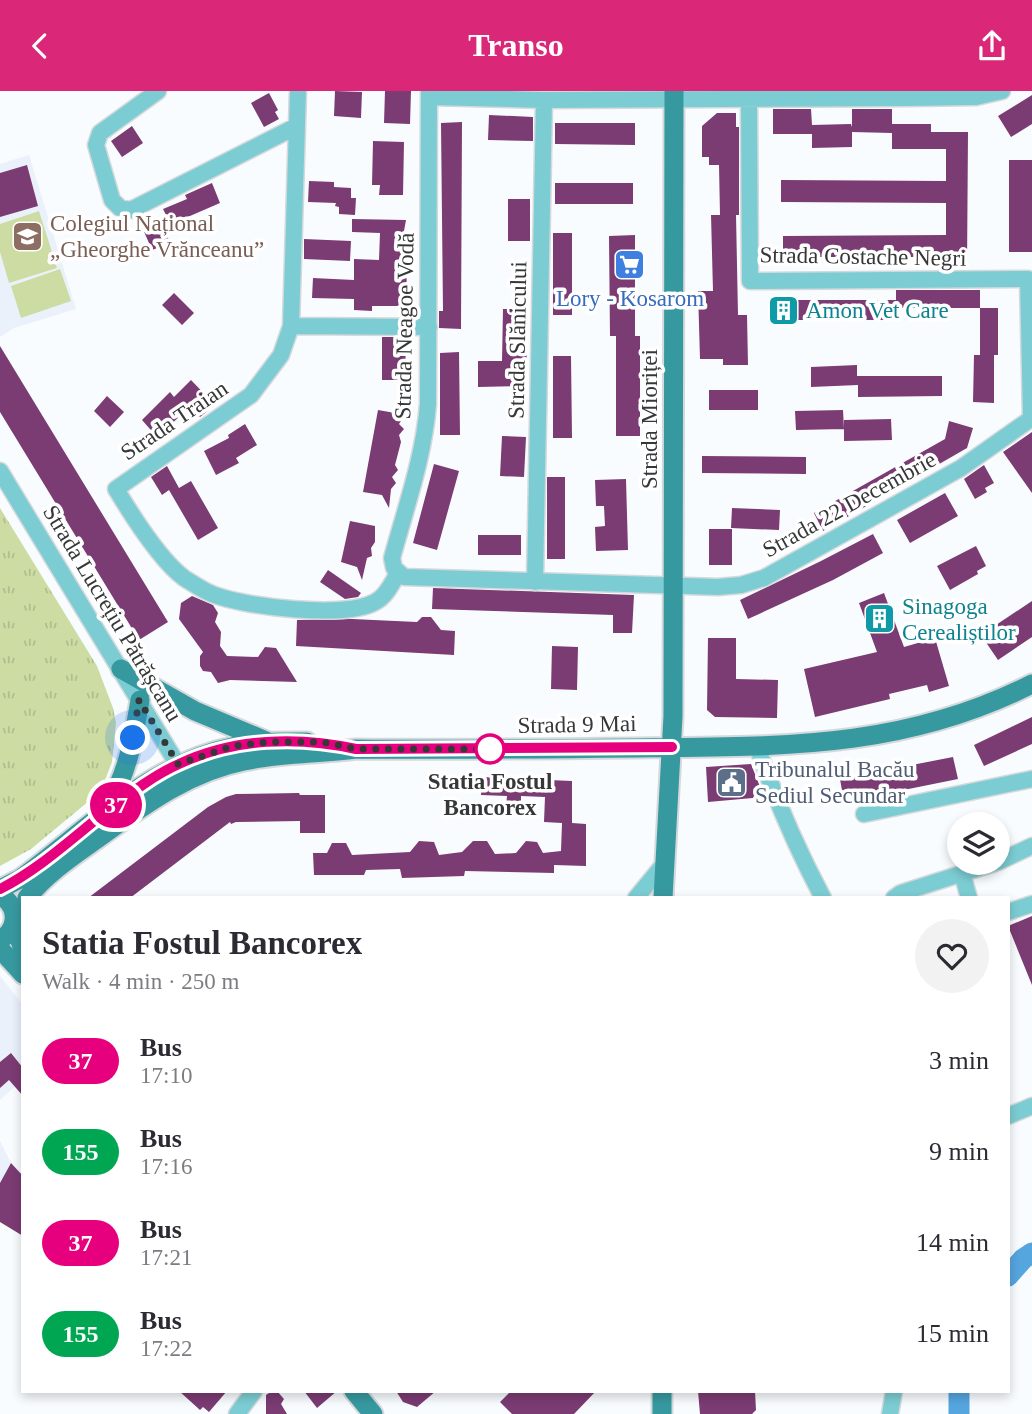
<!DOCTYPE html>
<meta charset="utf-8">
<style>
:root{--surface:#fff;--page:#f2f2f3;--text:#2b2b33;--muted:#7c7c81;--accent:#db2777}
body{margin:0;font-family:Georgia,serif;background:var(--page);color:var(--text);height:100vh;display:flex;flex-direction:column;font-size:26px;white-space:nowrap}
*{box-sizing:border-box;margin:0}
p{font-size:23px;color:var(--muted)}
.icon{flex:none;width:38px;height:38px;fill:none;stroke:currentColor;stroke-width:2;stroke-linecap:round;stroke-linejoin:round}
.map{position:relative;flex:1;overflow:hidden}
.drawer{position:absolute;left:21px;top:805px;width:989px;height:497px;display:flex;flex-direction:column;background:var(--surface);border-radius:0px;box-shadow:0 4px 10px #0003}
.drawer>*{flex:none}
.badge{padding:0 14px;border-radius:23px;font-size:24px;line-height:46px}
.controls{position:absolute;left:947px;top:721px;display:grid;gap:14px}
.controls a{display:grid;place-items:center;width:63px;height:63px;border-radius:50%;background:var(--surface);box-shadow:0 4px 10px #0003;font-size:35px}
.you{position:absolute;width:35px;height:35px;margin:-18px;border:5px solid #fff;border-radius:50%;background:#1a73e8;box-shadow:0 0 0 10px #1a73e833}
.map>.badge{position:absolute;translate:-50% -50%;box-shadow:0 0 0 4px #fff}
.round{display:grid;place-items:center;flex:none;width:74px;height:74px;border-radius:37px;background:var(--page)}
.headline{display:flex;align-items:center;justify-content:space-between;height:119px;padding:0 21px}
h1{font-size:33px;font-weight:700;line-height:52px}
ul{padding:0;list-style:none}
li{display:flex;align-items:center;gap:21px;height:91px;padding:0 21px}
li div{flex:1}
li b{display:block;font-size:26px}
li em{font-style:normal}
li .badge{min-width:77px;font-weight:700;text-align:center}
header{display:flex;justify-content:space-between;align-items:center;height:91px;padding:0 21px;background:var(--accent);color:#fff;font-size:32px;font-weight:700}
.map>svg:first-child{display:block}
.built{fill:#ebf1fb}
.grass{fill:url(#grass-tufts)}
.pitch{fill:#ccdca3}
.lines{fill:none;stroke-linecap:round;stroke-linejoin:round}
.river{stroke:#55a5df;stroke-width:21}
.building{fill:#7b3b73}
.minor-casing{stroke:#d6d9db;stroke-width:19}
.major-casing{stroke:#d6d9db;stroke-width:23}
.minor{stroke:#7ccdd3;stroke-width:16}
.major{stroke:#3799a0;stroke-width:19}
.line-casing{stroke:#fff;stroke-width:16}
.line{stroke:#e6007e;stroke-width:10}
.walk{stroke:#363738;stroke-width:7;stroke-dasharray:0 12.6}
.stop-dot{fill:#fff;stroke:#e6007e;stroke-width:3.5}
.labels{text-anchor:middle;stroke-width:7;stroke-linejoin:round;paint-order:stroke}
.education-label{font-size:23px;fill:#785e54;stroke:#fff;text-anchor:start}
.street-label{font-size:23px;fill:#363738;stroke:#fff}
.shop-label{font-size:23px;fill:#366cbe;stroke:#fff}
.culture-label{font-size:23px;fill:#0d838f;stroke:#fff;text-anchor:start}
.service-label{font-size:23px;fill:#4e5e75;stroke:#fff;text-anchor:start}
.stop-label{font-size:23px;font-weight:bold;fill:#363738;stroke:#fff}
</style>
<header><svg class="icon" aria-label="back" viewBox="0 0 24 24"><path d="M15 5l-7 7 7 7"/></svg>Transo<svg class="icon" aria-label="share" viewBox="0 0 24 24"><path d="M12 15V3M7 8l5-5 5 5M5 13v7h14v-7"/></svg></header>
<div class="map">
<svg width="1032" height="1323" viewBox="0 0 1032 1323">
<defs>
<pattern id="grass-tufts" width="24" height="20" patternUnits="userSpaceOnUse" patternTransform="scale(1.75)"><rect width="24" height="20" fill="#ccdca3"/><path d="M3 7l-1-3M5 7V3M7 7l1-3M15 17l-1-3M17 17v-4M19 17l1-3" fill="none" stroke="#b0bd8d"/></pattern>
</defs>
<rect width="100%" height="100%" fill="#f9fcff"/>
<path class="built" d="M29,64L76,218L14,237L0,246V73Z
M0,885L23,914V988L0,1009Z
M0,1050L11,1072L0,1092Z"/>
<path class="grass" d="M0,417L97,575L113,617L116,632L112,671L102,697L89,710L31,758L0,775Z"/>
<path class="pitch" d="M39,120L57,177L9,192L0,161V133Z
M60,178L71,210L21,227L11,195Z"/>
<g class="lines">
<path class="river" d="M1008,1185L1023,1168L1032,1162
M959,1300V1323"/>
</g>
<path class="building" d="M335,0L362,1L361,27L334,25Z
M385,0H411L410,33L384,32Z
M269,2L278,19L275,21L279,28L264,36L251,12Z
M1032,4V33L1011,46L998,25Z
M773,18H811L812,34L851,33L852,36V18H892V33H931V41H968L967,178H945L946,166H783V145L946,144V112L781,111V89L946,90V58H892V42L852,41V56L812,57V43H773Z
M717,22H736V36H739V124H736L738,224H747L748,274H723V268H700L698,200H713L711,124H720L719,74H709V66H702V35Z
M489,24L533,26V50L488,49Z
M462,31L461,238L439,237V220H443L441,32Z
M555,32H635V54L555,53Z
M132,35L143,52L122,66L111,50Z
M373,50L404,51L403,104H379L380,94H372Z
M1009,69H1032V161H1009Z
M27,74L38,115L0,126V82Z
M309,90L334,91V96L351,97V107H356L355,124L339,123V116L335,115L336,112L308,111Z
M212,92L220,112L183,128L186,137L167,144L170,152L152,159L142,136L167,126L163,118L187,108L185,104Z
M555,92H633V113H555Z
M508,108H530V150H508Z
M352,128L406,129L404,140L407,143L405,150L407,159L403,166L406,174L407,200L404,206L407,218L398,215H372V220L354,219V208L312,207L313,187L354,189V168L379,169L380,142L352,141Z
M553,142H572V224H553Z
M635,144V245H640V345H616V245H610L609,145Z
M304,148L351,150L350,170L304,168Z
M896,199H980V217H896Z
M174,202L194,222L182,234L162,214Z
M769,209H896V229H769Z
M980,217H998V264H994V312L973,311L974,264H980Z
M503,218H526L527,295L478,296V270H502Z
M382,246H406L405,289H382Z
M0,255L168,531L139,549L0,321Z
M459,261L460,344H440V262Z
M553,265H571L572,347H553Z
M857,274V285H942V305L858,306V294L811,296V276Z
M191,289L215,314L200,326L190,316L157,346L142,329L170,301L174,306Z
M709,299H758V319H709Z
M107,305L124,321L110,336L94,320Z
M378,319L395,322L404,320L403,327L399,333L404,338L399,344L401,351L395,374L398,379L392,386L396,392L391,398L389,417L382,404L363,401Z
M843,319L844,338L796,339L795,320Z
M891,328L892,349L844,350V329Z
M949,330L973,337L967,357L823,440L814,422L945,348Z
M245,333L257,354L236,367L239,372L216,384L204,360L229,347L228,344Z
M1032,341V402L1003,361Z
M502,345L526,346L524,386L500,385Z
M702,365L806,366V383L702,382Z
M434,373L459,380L437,459L413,452Z
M984,374L994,392L985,397L987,401L975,408L964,388Z
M167,375L179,397L191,390L218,437L198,449L169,399L162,404L151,386Z
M547,386H565V468H547Z
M626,388L628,459L596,460L595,436L605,435L604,415H596L595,389Z
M945,402L958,425L910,452L897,429Z
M732,417L780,419L779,439L731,437Z
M350,430L375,435V451L371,457L372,465L367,467L362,489L357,476L341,471Z
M709,438H732V474H709Z
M873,443L883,462L833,489L748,528L740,509L821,470Z
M478,444H521V464H478Z
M976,455L986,475L977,480L978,483L950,499L937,475Z
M328,479L361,502L358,506L345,508L320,491Z
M433,497L634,504L632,542H613V524L432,518Z
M884,502L904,556L935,547L949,595L929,601L927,594L889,603L890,608L815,626L804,578L877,561L859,512Z
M192,505L213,514L218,522L215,531L221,541L220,555L227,565L258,566L265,556L276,557L297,591L230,589L218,592L211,581L203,580L200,575V565L203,561L179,528L181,512Z
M1032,510V546L998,569L981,544Z
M422,526H431L441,539L455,540L454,564L296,555L297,529L352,528L417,531Z
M708,547H736V588L778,589L777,627L715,626L707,619Z
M552,555L578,556L577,599L551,598Z
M1032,626V653L984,675L974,654Z
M953,666L958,688L844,711L840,688Z
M751,673L764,706L708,711L706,676Z
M482,686L572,690V732L586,733V775L554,774V782L465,780L464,785L402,787L400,778L366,779L364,784H314L313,762H327L332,752H346L352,764L410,761L419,750L434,751L439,764L462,761L473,750H487L495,763L516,762L526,750L537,751L543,762L561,760L562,732L544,731L545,706L521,705V715H506L507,705L481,704Z
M299,702L300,704H325V742H300V730L236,731L231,733L230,731L130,807H88L208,716L226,706L236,703Z
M1032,825V894L1008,835Z
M11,962L23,977V1005L9,989L0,997V971Z
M11,1072L23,1085V1145L0,1131V1092Z
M179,1300H227L209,1321L203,1316L200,1319Z
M272,1300H277L284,1308L281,1313L287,1323H266V1304Z
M304,1300H337L317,1317Z
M396,1300H436L417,1316L403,1311Z
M511,1300H596L574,1323H512L500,1311Z
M698,1300H755L756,1319L752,1323H700Z"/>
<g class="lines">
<defs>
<path id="minor" d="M158,0L100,42L96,54L112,109L120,117L131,119L297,35
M298,0L291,235L281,264L251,304L116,398C131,423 160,469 184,487C192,492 202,499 212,503C244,516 346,528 375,511C386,506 392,492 398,482
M429,0L428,313C424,365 406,416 392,467L394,477L404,486L718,496L741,494L764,487L961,377L1032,327
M429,6L544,9L907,7L976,6L1002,0
M749,8L750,190L1028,188L1031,327
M291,235L429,236
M0,380L184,684
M535,491L544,9
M757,655C775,707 797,758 823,807
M864,723L1032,688
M998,771L1032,755
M962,782L969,807
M636,807L664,773
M894,807L901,802L995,772
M1008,821L1032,813
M1008,1025L1032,1015
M237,1323L254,1300
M890,1323L894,1300"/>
<path id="major" d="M121,578L195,620L266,650
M107,717C128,681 133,650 140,609
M0,798L20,788C87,739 149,673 232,656C257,650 282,651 307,651
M0,804C19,815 19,838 0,849
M27,807C46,783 73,765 97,748C143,715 188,681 244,670C281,662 319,663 356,658C450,659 544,658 638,657C780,655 901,659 1032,593
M663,807L673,625L674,0
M14,834L23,858
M0,858L23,883
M354,1300L373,1323
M662,1323V1300"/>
</defs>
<use href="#minor" class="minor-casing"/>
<use href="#major" class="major-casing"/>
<use href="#minor" class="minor"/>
<use href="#major" class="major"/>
</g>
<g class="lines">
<defs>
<path id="line" d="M0,798C38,779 70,749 103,723C127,705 152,685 179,673C234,647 298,645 356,658L672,656"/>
</defs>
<use href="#line" class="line-casing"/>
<use href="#line" class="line"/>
<path class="walk" d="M133,647L139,609L178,673L233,655L267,651H323L356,658H502H490"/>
</g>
<defs>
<symbol id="school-square" viewBox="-11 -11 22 22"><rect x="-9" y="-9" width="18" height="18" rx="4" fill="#8d6e63" stroke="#fff"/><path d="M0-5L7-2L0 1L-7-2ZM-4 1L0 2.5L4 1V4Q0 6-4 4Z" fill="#fff"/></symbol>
<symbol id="supermarket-square" viewBox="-11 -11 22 22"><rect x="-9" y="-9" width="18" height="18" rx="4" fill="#3f7fe0" stroke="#fff"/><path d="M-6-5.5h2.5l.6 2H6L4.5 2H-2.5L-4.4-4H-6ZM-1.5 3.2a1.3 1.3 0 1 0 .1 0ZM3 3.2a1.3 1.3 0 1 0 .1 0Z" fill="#fff"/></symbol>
<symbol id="building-square" viewBox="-11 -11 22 22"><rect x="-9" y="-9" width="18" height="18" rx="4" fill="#0f9aa8" stroke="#fff"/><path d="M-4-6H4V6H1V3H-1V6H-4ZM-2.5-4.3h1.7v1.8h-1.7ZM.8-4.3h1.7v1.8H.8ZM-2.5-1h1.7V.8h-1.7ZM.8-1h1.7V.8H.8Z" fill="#fff"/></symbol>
<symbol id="civic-square" viewBox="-11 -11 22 22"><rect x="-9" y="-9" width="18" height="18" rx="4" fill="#5c6f8a" stroke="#fff"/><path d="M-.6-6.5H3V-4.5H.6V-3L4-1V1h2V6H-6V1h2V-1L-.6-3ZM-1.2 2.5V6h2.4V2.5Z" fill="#fff"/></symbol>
</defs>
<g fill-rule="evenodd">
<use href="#school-square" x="10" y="128" width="35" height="35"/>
<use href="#supermarket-square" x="612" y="156" width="35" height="35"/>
<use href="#building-square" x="766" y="202" width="35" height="35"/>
<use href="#building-square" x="862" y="510" width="35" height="35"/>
<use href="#civic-square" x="714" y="674" width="35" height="35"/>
</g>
<circle class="stop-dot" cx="490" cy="658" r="14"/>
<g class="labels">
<g class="education-label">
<text x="50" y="140">Colegiul Național<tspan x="50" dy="26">„Gheorghe Vrănceanu”</tspan></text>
</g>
<g class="street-label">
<text transform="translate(863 165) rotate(1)" y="8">Strada Costache Negri</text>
<text transform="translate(404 235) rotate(-89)" y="8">Strada Neagoe Vodă</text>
<text transform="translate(517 249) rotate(-89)" y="8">Strada Slănicului</text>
<text transform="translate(649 328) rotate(-90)" y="8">Strada Mioriței</text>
<text transform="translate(174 329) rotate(-34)" y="8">Strada Traian</text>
<text transform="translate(849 413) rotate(-29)" y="8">Strada 22 Decembrie</text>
<text transform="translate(113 522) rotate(59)" y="8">Strada Lucrețiu Pătrășcanu</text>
<text transform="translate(577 633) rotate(-1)" y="8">Strada 9 Mai</text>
</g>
<g class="shop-label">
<text x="630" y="215">Lory - Kosarom</text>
</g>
<g class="culture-label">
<text x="806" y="227">Amon Vet Care</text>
<text x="902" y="523">Sinagoga<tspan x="902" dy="26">Cerealiștilor</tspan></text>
</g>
<g class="service-label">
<text x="755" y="686">Tribunalul Bacău<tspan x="755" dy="26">Sediul Secundar</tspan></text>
</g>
<g class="stop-label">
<text x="490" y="698">Statia Fostul<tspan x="490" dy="26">Bancorex</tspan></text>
</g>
</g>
</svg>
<div class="controls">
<a><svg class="icon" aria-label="layers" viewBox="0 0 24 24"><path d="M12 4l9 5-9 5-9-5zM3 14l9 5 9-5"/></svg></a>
</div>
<div class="you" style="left:133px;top:647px"></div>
<b class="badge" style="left:116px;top:714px;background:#e6007e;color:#fff">37</b>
<section class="drawer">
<div class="headline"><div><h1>Statia Fostul Bancorex</h1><p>Walk · 4 min · 250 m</p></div><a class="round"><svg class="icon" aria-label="heart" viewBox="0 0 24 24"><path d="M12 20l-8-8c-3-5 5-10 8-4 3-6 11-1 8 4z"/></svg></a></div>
<ul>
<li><span class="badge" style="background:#e6007e;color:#fff">37</span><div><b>Bus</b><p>17:10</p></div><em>3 min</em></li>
<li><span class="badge" style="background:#00a651;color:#fff">155</span><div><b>Bus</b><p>17:16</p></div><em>9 min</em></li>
<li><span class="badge" style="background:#e6007e;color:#fff">37</span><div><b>Bus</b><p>17:21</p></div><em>14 min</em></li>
<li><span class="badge" style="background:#00a651;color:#fff">155</span><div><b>Bus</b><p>17:22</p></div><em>15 min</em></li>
</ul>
</section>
</div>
